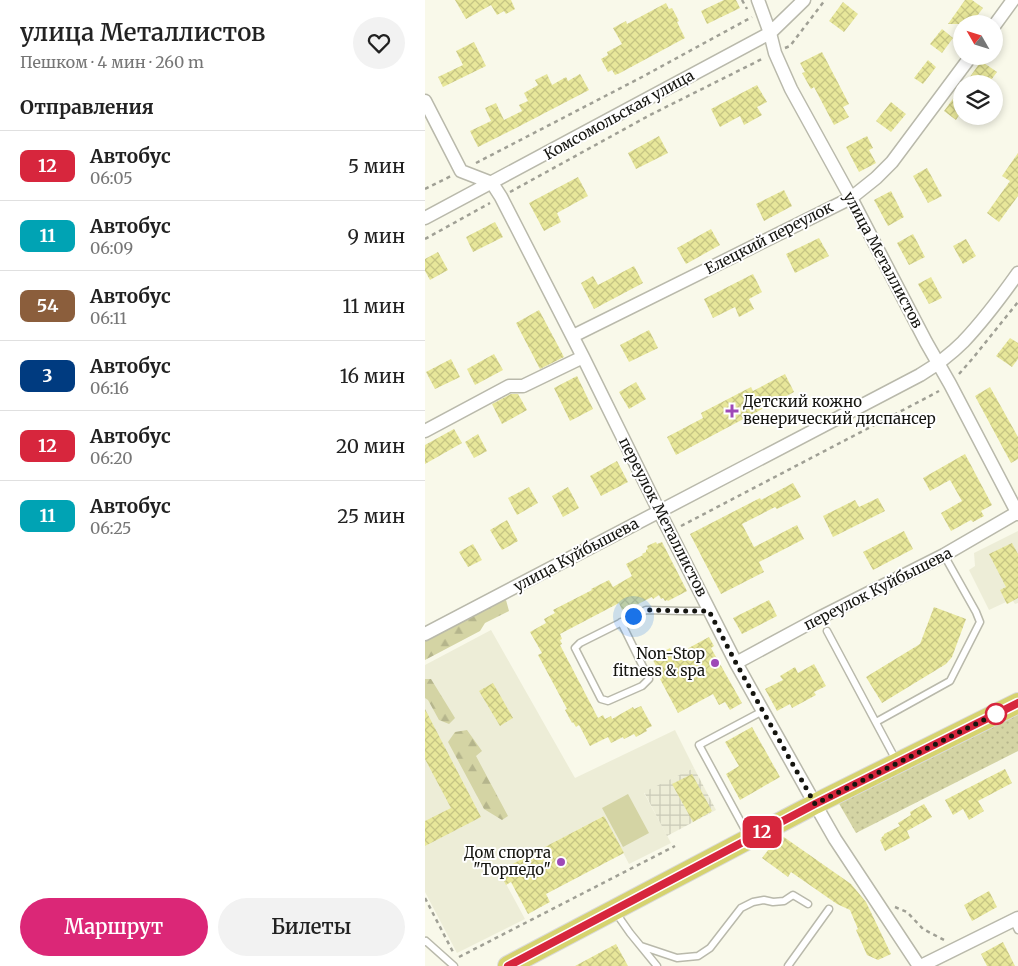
<!DOCTYPE html>
<html lang="ru">
<meta charset="utf-8">
<style>
:root{--surface:#fff;--page:#f2f2f2;--text:#222;--muted:#767676;--line:#e0e0e0;--accent:#db2777}
body{margin:0;font-family:Merriweather,serif;background:var(--page);color:var(--text);height:100vh;display:flex;flex-direction:column;font-size:19px;white-space:nowrap}
*{box-sizing:border-box;margin:0}
p{font-size:16px;color:var(--muted)}
.icon{flex:none;width:28px;height:28px;fill:none;stroke:currentColor;stroke-width:2;stroke-linecap:round;stroke-linejoin:round}
.map{position:relative;flex:1;overflow:hidden}
.sheet{display:flex;flex-direction:column;background:var(--surface);width:425px}
.sheet>*{flex:none}
.badge{padding:0 10px;border-radius:8px;font-size:18px;line-height:32px}
.needle{width:32px;rotate:309deg}
.controls{position:absolute;left:528px;top:15px;display:grid;gap:10px}
.controls a{display:grid;place-items:center;width:50px;height:50px;border-radius:50%;background:var(--surface);box-shadow:0 2px 8px #0003;font-size:25px}
.you{position:absolute;width:25px;height:25px;margin:-12px;border:4px solid #fff;border-radius:50%;background:#1a73e8;box-shadow:0 0 0 8px #1a73e833}
.map>.badge{position:absolute;translate:-50% -50%;box-shadow:0 0 0 2px #fff}
h2{padding:0 20px;font-size:19px;line-height:45px}
.round{display:grid;place-items:center;flex:none;width:52px;height:52px;border-radius:26px;background:var(--page)}
.overview{display:flex;align-items:center;justify-content:space-between;height:85px;padding:0 20px}
h1{font-size:24px;font-weight:600;line-height:38px}
.action{display:flex;gap:10px;margin-top:auto;padding:10px 20px}
.action a{flex:1;height:58px;border-radius:30px;background:var(--accent);color:#fff;font-size:20px;font-weight:600;line-height:58px;text-align:center}
.action a+a{background:var(--page);color:var(--text)}
ul{padding:0;list-style:none}
li{display:flex;align-items:center;gap:15px;height:70px;padding:0 20px;border-top:1px solid var(--line)}
li div{flex:1}
li b{display:block;font-size:19px}
li em{font-style:normal}
li .badge{min-width:55px;font-weight:700;text-align:center}
main{display:flex;flex:1;min-height:0}
.map>svg:first-child{display:block}
.built{fill:#ededd7}
.industrial{fill:url(#industrial-grid)}
.grass{fill:url(#grass-dots)}
.forest{fill:url(#forest-firs)}
.garden{fill:#d4d4a4}
.building{fill:url(#building-cross-hatch)}
.lines{fill:none;stroke-linecap:round;stroke-linejoin:round}
.lane-casing{stroke:#b9b9ab;stroke-width:9}
.street-casing{stroke:#b9b9ab;stroke-width:15}
.primary-casing{stroke:#dadad9;stroke-width:22}
.path{stroke:#a0a095;stroke-width:2.5;stroke-dasharray:4 4;stroke-linecap:butt}
.lane{stroke:#fff;stroke-width:6}
.street{stroke:#fff;stroke-width:12}
.primary{stroke:#d6d36f;stroke-width:20}
.line-casing{stroke:#fff;stroke-width:11}
.line{stroke:#d7263d;stroke-width:8}
.walk{stroke:#151510;stroke-width:5;stroke-dasharray:0 9}
.poi-dot{fill:#9e49b7;stroke:#fff;stroke-width:2}
.stop-dot{fill:#fff;stroke:#d7263d;stroke-width:2.5}
.labels{text-anchor:middle;stroke-width:4;stroke-linejoin:round;paint-order:stroke}
.street-label{font-size:15px;fill:#151510;stroke:#fff}
.poi-label{font-size:15px;fill:#151510;stroke:#fff;text-anchor:end}
</style>
<main>
<section class="sheet">
<div class="overview"><div><h1>улица Металлистов</h1><p>Пешком · 4 мин · 260 m</p></div><a class="round"><svg class="icon" aria-label="heart" viewBox="0 0 24 24"><path d="M12 20l-8-8c-3-5 5-10 8-4 3-6 11-1 8 4z"/></svg></a></div>
<h2>Отправления</h2>
<ul>
<li><span class="badge" style="background:#d7263d;color:#fff">12</span><div><b>Автобус</b><p>06:05</p></div><em>5 мин</em></li>
<li><span class="badge" style="background:#00a3b4;color:#fff">11</span><div><b>Автобус</b><p>06:09</p></div><em>9 мин</em></li>
<li><span class="badge" style="background:#8b5e3c;color:#fff">54</span><div><b>Автобус</b><p>06:11</p></div><em>11 мин</em></li>
<li><span class="badge" style="background:#003b80;color:#fff">3</span><div><b>Автобус</b><p>06:16</p></div><em>16 мин</em></li>
<li><span class="badge" style="background:#d7263d;color:#fff">12</span><div><b>Автобус</b><p>06:20</p></div><em>20 мин</em></li>
<li><span class="badge" style="background:#00a3b4;color:#fff">11</span><div><b>Автобус</b><p>06:25</p></div><em>25 мин</em></li>
</ul>
<div class="action"><a>Маршрут</a><a>Билеты</a></div>
</section>
<div class="map">
<svg width="593" height="966" viewBox="0 0 593 966">
<defs>
<pattern id="industrial-grid" width="8" height="8" patternUnits="userSpaceOnUse" patternTransform="scale(1.25)"><rect width="8" height="8" fill="#ededd7"/><path d="M0 4h8M4 0v8" fill="none" stroke="#cacab8"/></pattern>
<pattern id="grass-dots" width="8" height="8" patternUnits="userSpaceOnUse" patternTransform="scale(1.25)"><rect width="8" height="8" fill="#d4d4a4"/><path d="M2 2h.1M6 6h.1" fill="none" stroke="#b5b58c" stroke-width="1.8" stroke-linecap="round"/></pattern>
<pattern id="forest-firs" width="22" height="20" patternUnits="userSpaceOnUse" patternTransform="scale(1.25)"><rect width="22" height="20" fill="#d4d4a4"/><path d="M5 1l3.5 6h-7zM16 11l3.5 6h-7z" fill="#b5b58c"/></pattern>
<pattern id="building-cross-hatch" width="8" height="8" patternUnits="userSpaceOnUse" patternTransform="scale(1.25)"><rect width="8" height="8" fill="#e8e79a"/><path d="M0 0l8 8M0 8l8-8" fill="none" stroke="#c6c584"/></pattern>
</defs>
<rect width="100%" height="100%" fill="#f9f9ea"/>
<path class="built" d="M593,531V603L590,604L588,601L582,604L581,602L564,610L544,570L550,566L549,553Z
M66,630L150,778L250,730L269,768L219,793L246,843L204,864L179,816L74,871L100,919L32,953L0,892V665Z"/>
<path class="industrial" d="M269,768L291,810L242,836L219,792Z"/>
<path class="grass" d="M593,703V751L431,833L409,795Z"/>
<path class="forest" d="M81,600L84,611L60,623L55,631L0,660V640L72,602Z
M0,679H6L30,718L24,724L14,720L3,700L0,698Z
M42,730L57,751L51,756L83,816L77,820L59,809L23,742L30,732Z"/>
<path class="garden" d="M203,794L224,833L198,847L177,808Z"/>
<path class="building" d="M30,0H86L90,9L81,14L79,11L72,15L66,5L41,19Z
M299,0H311L315,8L282,24L276,11Z
M540,0H547L558,8L546,24H523Z
M418,2L433,14L419,32L404,21Z
M241,3L244,9L247,8L254,21L252,22L260,38L195,73L190,75L187,70L183,72L176,59L183,55L182,52L197,44L188,28L201,21L202,24Z
M517,29L528,38L517,53L505,44Z
M49,42L61,66L18,87L13,77L38,65L31,51Z
M397,52L424,104L418,107L424,117L409,125L389,87L386,89L377,73L380,72L375,63Z
M503,60L511,67L498,84L489,78Z
M556,61L572,72L563,84H540Z
M122,74L127,85L141,77L143,81L155,74L164,90L91,128L53,147L45,131L66,121L60,108L71,103L79,120L97,111L94,105L103,101L99,93L113,85L110,80Z
M332,85L342,102L332,107L337,115L319,125L315,116L295,127L286,109Z
M536,88V112L531,120L519,111Z
M466,102L481,114L466,132L451,121Z
M234,136L243,153L211,169L203,153Z
M442,136L448,148L444,150L451,163L434,172L421,147Z
M593,153V196L574,222L562,213L585,181L577,176Z
M502,168L517,196L503,203L488,176Z
M153,177L163,196L132,213L136,222L119,231L104,203Z
M359,190L367,206L339,221L331,204Z
M466,191L479,217L463,226L449,200Z
M70,222L78,237L48,252L41,237Z
M286,229L295,245L261,264L252,248Z
M488,234L500,257L484,265L472,243Z
M394,238L404,256L370,273L361,254Z
M541,239L551,256L538,264L528,246Z
M13,252L23,270L5,280L0,271V259Z
M209,266L218,283L169,309L156,283L168,276L173,285Z
M328,274L337,292L324,299L329,309L314,317L310,307L288,318L279,299Z
M506,277L517,298L504,304L493,284Z
M114,310L139,357L115,369L91,323Z
M224,330L233,348L204,362L195,345Z
M585,338L593,343V359L587,367L571,356Z
M69,354L78,370L50,385L42,369Z
M26,359L35,377L10,389L1,372Z
M360,374L369,392L251,455L242,437L278,418L276,413L326,387L328,391Z
M152,376L168,409L145,421L129,388Z
M211,382L221,399L204,409L194,392Z
M565,387L593,437V459L586,463L550,396Z
M86,394H93L102,410L77,424L67,404Z
M29,429L37,443L0,464V445Z
M53,434L62,451L49,458L40,442Z
M540,454L567,505L556,511L559,516L548,522L546,520L526,531L516,513L537,501L525,480L505,491L498,478Z
M192,461L203,482L176,496L165,476Z
M368,483L376,497L352,509L350,507L317,524L329,547L372,525L379,539L334,562L339,572L296,594L265,534L335,498L336,500Z
M104,487L113,503L92,515L83,498Z
M143,487L154,508L138,517L127,496Z
M453,498L460,511L408,537L398,516L430,500L434,507Z
M82,520L93,541L77,550L65,530Z
M479,531L488,549L448,570L438,552Z
M231,542L232,544L237,542L262,591L243,601L242,600L240,601L238,598L236,599L234,595L228,599L227,597L205,608L203,606L197,610L194,603L135,634L137,639L135,640L137,644L135,645L173,718L178,715L180,719L186,716L187,719L208,707L209,709L216,706L227,726L221,729L222,731L211,737L209,734L199,739L198,737L186,743L183,737L165,746L154,725L151,727L148,722L147,723L140,710L142,709L113,655L117,653L105,632L121,623L119,619L130,613L128,610L167,590L166,589L184,580L188,587L207,576L201,564L218,555L217,554L221,552V550L223,549L222,546Z
M587,543L593,554V598L582,604L575,590L581,587L564,554Z
M48,544L57,560L43,567L34,552Z
M344,600L352,616L317,634L308,618Z
M509,607L541,619L527,657L521,664L457,703L441,677L495,644Z
M284,637L289,646L286,648L317,703L305,710L300,702L294,705L288,694L253,713L235,679L237,678L227,658L245,648L249,656Z
M389,664L401,686L389,692L391,695L367,708L365,704L352,711L340,689L358,680L355,676L370,667L373,673Z
M68,683L88,718L75,726L54,691Z
M0,709L56,817L0,846V821L26,808L0,759Z
M327,727L355,777L315,800L301,774L314,766L300,742Z
M580,769L587,783L553,801L559,811L544,820L538,809L528,815L520,800Z
M267,774L287,811L268,822L247,784Z
M499,804L507,817L482,831L485,838L460,851L455,840L457,839L456,838L459,835V834L475,826L473,823L486,815L485,812Z
M179,816L199,853L121,894L125,902L103,914L86,882L81,885L74,871Z
M356,835L426,884L441,902L466,954L453,960L442,955L431,930L433,929L425,910L412,904L366,872L363,877L337,858L353,837Z
M564,891L572,907L547,921L539,905Z
M578,942L590,966H562L556,954Z
M191,944L203,966H150Z"/>
<g class="lines">
<defs>
<path id="lane" d="M196,622L224,679L217,686L183,701L176,699L150,648L155,643L221,610L258,611H285
M402,631L472,762
M451,722L525,681L555,622L551,612L519,555
M324,837L274,745L338,711
M191,913L205,933L232,966
M588,920L593,930
M0,942L1,941L29,966
M216,946L252,958L273,956L285,948L316,908L328,902L339,900L348,902L359,901L368,895L383,904
M363,966L404,909"/>
<path id="street" d="M333,0L345,33L350,53L366,89L426,198L501,342L525,384L593,514
M569,26L588,0
M0,101L36,171L67,183L76,197L158,357L234,511L311,663L390,804L410,839L494,966
M0,218L345,33L379,0
M148,336L426,198L451,178L467,162L546,56
M0,431L84,386H98L158,357
M0,634L495,375C510,366 525,355 538,342C558,321 576,297 593,273
M311,663L394,618L519,555L593,512
M496,966L593,918"/>
<path id="primary" d="M83,966L390,804L593,703"/>
</defs>
<use href="#lane" class="lane-casing"/>
<use href="#street" class="street-casing"/>
<use href="#primary" class="primary-casing"/>
<path class="path" d="M317,0L322,9
M360,48L365,46L400,0
M51,163L217,77L327,17
M0,189L26,176
M85,192L225,115L339,58
M0,239L65,203
M534,374L548,358L593,302
M256,526L501,398L514,391
M0,898L28,952
M470,907L482,912L498,929L521,941
M34,957L250,846"/>
<use href="#lane" class="lane"/>
<use href="#street" class="street"/>
<use href="#primary" class="primary"/>
</g>
<g class="lines">
<defs>
<path id="line" d="M83,966L390,804L593,703"/>
</defs>
<use href="#line" class="line-casing"/>
<use href="#line" class="line"/>
<path class="walk" d="M208,616L221,610L258,611H284L311,663L390,804L571,714"/>
</g>
<g class="poi-dot">
<path d="M304.5 403.5h5v5h5v5h-5v5h-5v-5h-5v-5h5z"/>
<circle cx="290" cy="663" r="5"/>
<circle cx="136" cy="862" r="5"/>
</g>
<circle class="stop-dot" cx="571" cy="714" r="10"/>
<g class="labels">
<g class="street-label">
<text transform="translate(194 115) rotate(-29)" y="5">Комсомольская улица</text>
<text transform="translate(344 238) rotate(-27)" y="5">Елецкий переулок</text>
<text transform="translate(458 260) rotate(62)" y="5">улица Металлистов</text>
<text transform="translate(238 517) rotate(63)" y="5">переулок Металлистов</text>
<text transform="translate(151 555) rotate(-28)" y="5">улица Куйбышева</text>
<text transform="translate(453 589) rotate(-27)" y="5">переулок Куйбышева</text>
</g>
<g class="poi-label">
<text x="318" y="407" text-anchor="start">Детский кожно<tspan x="318" dy="17">венерический диспансер</tspan></text>
<text x="280" y="659">Non-Stop<tspan x="280" dy="17">fitness &amp; spa</tspan></text>
<text x="126" y="858">Дом спорта<tspan x="126" dy="17">"Торпедо"</tspan></text>
</g>
</g>
</svg>
<div class="controls">
<a><svg class="needle" viewBox="-14 -14 28 28"><path d="M0-13l5 13h-10z" fill="#e53935"/><path d="M0 13l5-13h-10z" fill="#767676"/></svg></a>
<a><svg class="icon" aria-label="layers" viewBox="0 0 24 24"><path d="M12 4l9 5-9 5-9-5zM3 14l9 5 9-5"/></svg></a>
</div>
<div class="you" style="left:208px;top:616px"></div>
<b class="badge" style="left:337px;top:832px;background:#d7263d;color:#fff">12</b>
</div>
</main>
